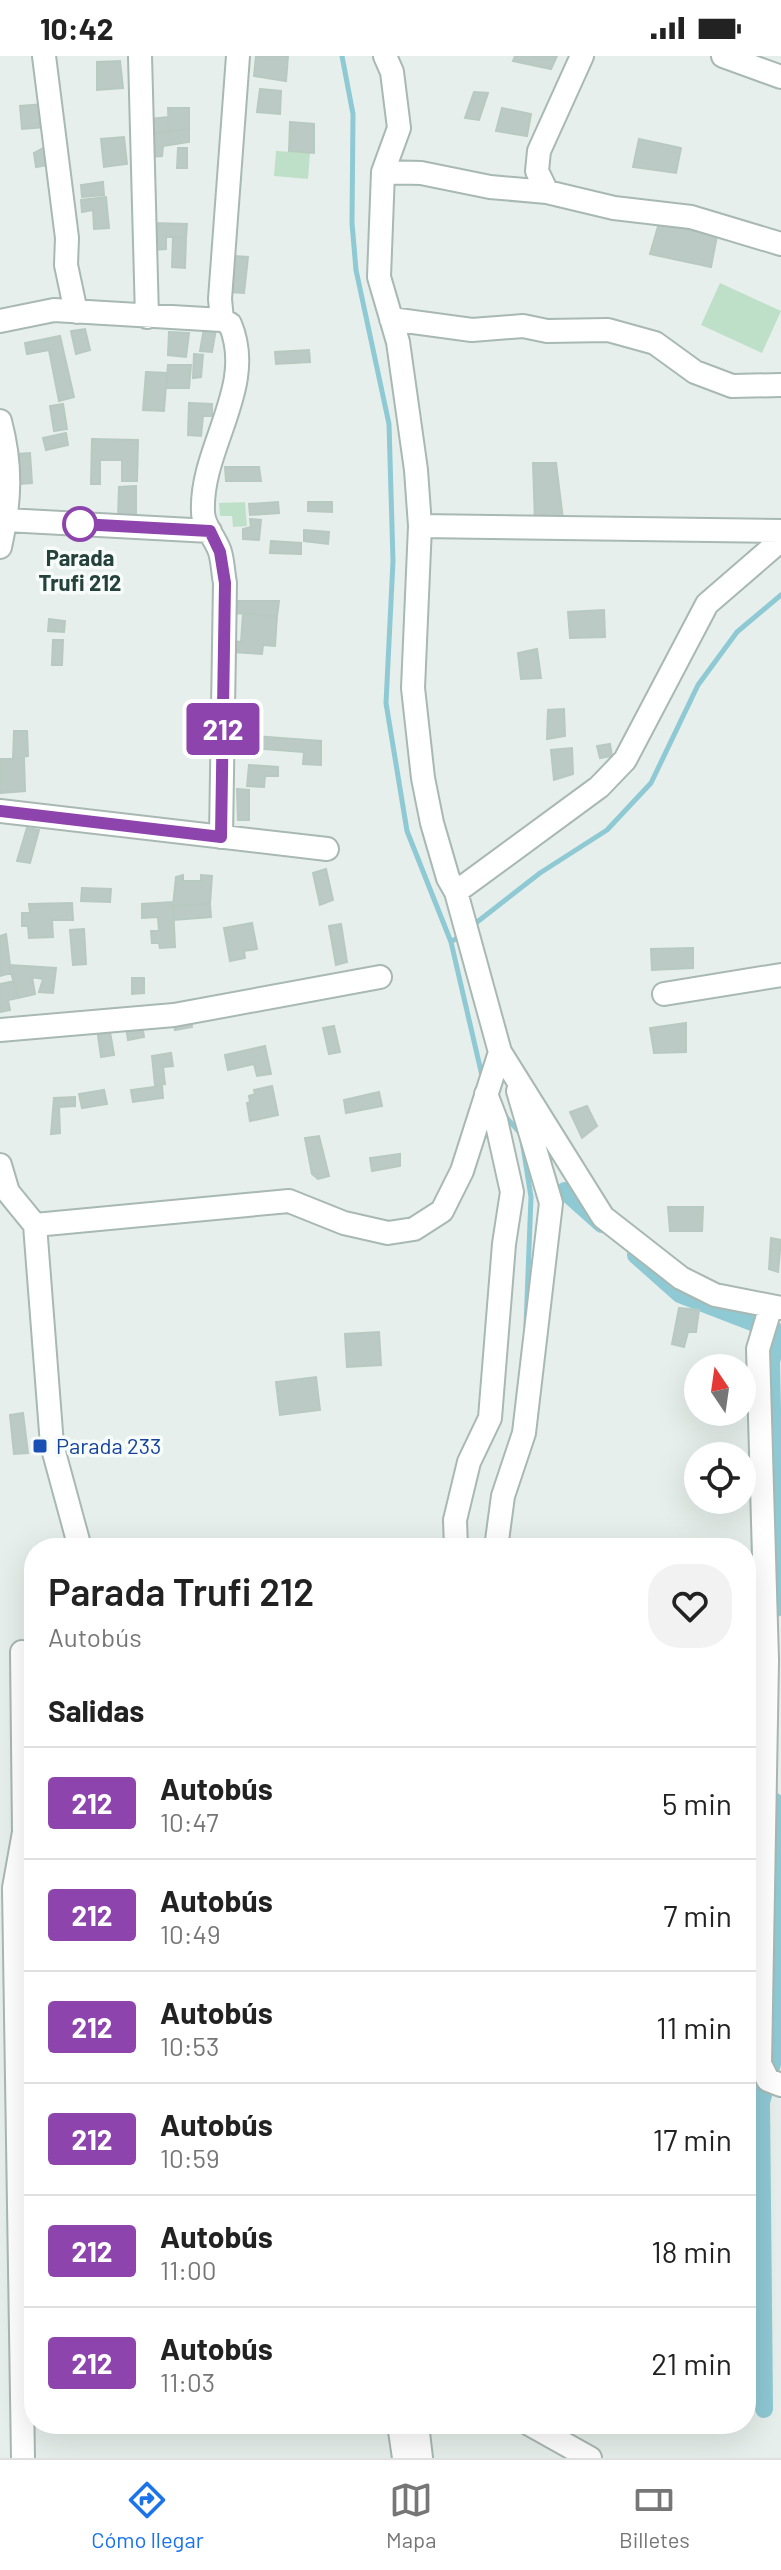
<!DOCTYPE html>
<html lang="es">
<meta charset="utf-8">
<style>
:root{--surface:#fff;--page:#f2f2f2;--text:#222;--muted:#767676;--line:#e0e0e0;--accent:#1a73e8}
body{margin:0;font-family:Barlow,sans-serif;background:var(--page);color:var(--text);height:100vh;display:flex;flex-direction:column;font-size:30px;white-space:nowrap}
*{box-sizing:border-box;margin:0}
p{font-size:26px;color:var(--muted)}
.icon{flex:none;width:44px;height:44px;fill:none;stroke:currentColor;stroke-width:2;stroke-linecap:round;stroke-linejoin:round}
.map{position:relative;flex:1;overflow:hidden}
.side{position:absolute;left:24px;top:1482px;width:732px;height:896px;display:flex;flex-direction:column;background:var(--surface);border-radius:32px;box-shadow:0 8px 32px #0002}
.side>*{flex:none}
.badge{padding:0 16px;border-radius:6px;font-size:28px;line-height:52px}
.needle{width:52px;rotate:347deg}
.tools{position:absolute;left:684px;top:1298px;display:grid;gap:16px}
.tools a{display:grid;place-items:center;width:72px;height:72px;border-radius:50%;background:var(--surface);box-shadow:0 8px 32px #0002;font-size:40px}
.map>.badge{position:absolute;translate:-50% -50%;box-shadow:0 0 0 4px #fff}
h2{padding:0 24px;font-size:30px;line-height:72px}
.round{display:grid;place-items:center;flex:none;width:84px;height:84px;border-radius:32px;background:var(--page)}
.headline{display:flex;align-items:center;justify-content:space-between;height:136px;padding:0 24px}
h1{font-size:38px;font-weight:600;line-height:60px}
ul{padding:0;list-style:none}
li{display:flex;align-items:center;gap:24px;height:112px;padding:0 24px;border-top:2px solid var(--line)}
li div{flex:1}
li b{display:block;font-size:30px}
li em{font-style:normal}
li .badge{min-width:88px;font-weight:700;text-align:center}
.status{display:flex;justify-content:space-between;align-items:center;height:56px;padding:0 40px;background:var(--surface);direction:ltr}
.status svg{height:22px;fill:currentColor}
.tabs{display:flex;justify-content:space-around;align-items:center;height:112px;border-top:2px solid var(--line);background:var(--surface);font-size:22px;color:var(--muted)}
.tabs a{display:grid;justify-items:center;gap:4px}
.tabs .selected{color:var(--accent)}
.map>svg:first-child{display:block}
.green{fill:#bfe0c8}
.lines{fill:none;stroke-linecap:round;stroke-linejoin:round}
.stream{stroke:#8ec9d4;stroke-width:5}
.canal{stroke:#8ec9d4;stroke-width:18}
.building{fill:#bbcac4;stroke:#b8c9c2;stroke-width:2}
.minor-casing{stroke:#a8b8b2;stroke-width:26}
.minor{stroke:#fff;stroke-width:22}
.line-casing{stroke:#fff;stroke-width:18}
.line{stroke:#8e44ad;stroke-width:12}
.stop-dot{fill:#fff;stroke:#8e44ad;stroke-width:4}
.transit-dot{fill:#1a4fb4;stroke:#f7fbf9;stroke-width:3}
.labels{text-anchor:middle;stroke-width:7;stroke-linejoin:round;paint-order:stroke}
.stop-label{font-size:22px;font-weight:bold;fill:#24423a;stroke:#f7fbf9}
.transit-label{font-size:22px;fill:#164399;stroke:#f7fbf9;text-anchor:start}
</style>
<div class="status"><b>10:42</b><svg viewBox="0 0 49 12"><path d="M0 12V9h3v3zM5 12V6h3v6zM10 12V3h3v9zM15 12V0h3v12zM26 1h20v11H26zM47 4h2v5h-2z"/></svg></div>
<div class="map">
<svg width="781" height="2402" viewBox="0 0 781 2402">
<rect width="100%" height="100%" fill="#e6efeb"/>
<path class="green" d="M276,95L310,97L308,123L274,120Z
M720,227L781,255L762,297L701,269Z
M245,446L247,470L233,471L232,460H220L219,447Z"/>
<g class="lines">
<path class="stream" d="M342,0L353,58L352,167L356,214L389,368L393,505L386,647L407,775L451,886
M472,870L540,817L607,774L651,727L698,629L737,576L781,539
M461,879L451,886L483,1024
M504,1059L521,1078L531,1141L526,1270"/>
<path class="canal" d="M565,1135L602,1168
M636,1199L680,1238L755,1267
M773,1275L778,1276L771,1306L776,1552
M764,2353L761,2046L772,2008L775,1746"/>
</g>
<path class="building" d="M256,0H288L286,25L254,20Z
M515,0H557L551,13L513,5Z
M120,5L123,32L97,34V6Z
M260,33L281,35L280,58L257,56Z
M474,36L488,37L479,64L465,62Z
M44,48L46,71L22,73L20,50Z
M168,52H189V73L169,75Z
M502,52L531,58L527,80L496,75Z
M168,61L169,75L151,78L150,63Z
M290,66L314,68V97L289,95Z
M189,73V86L163,90L162,100L150,101L151,78Z
M124,81L127,108L104,111L101,83Z
M639,83L681,92L676,117L633,111Z
M45,91L48,109L36,111L34,97Z
M178,92H187V112H177Z
M103,126L104,139L82,141L81,129Z
M106,141L109,172L94,173L93,154L82,156L81,144Z
M153,167L187,168L186,181H166V193L153,194Z
M659,167L717,180L711,211L650,198Z
M173,181H186L185,212L172,211Z
M233,200L248,201L244,237L229,236Z
M204,272L216,273L212,296L200,295Z
M85,273L90,294L76,298L71,275Z
M169,276L189,277L186,301L168,299Z
M60,280L74,341L59,345L49,294L27,298L25,287Z
M309,294L310,306L276,308L275,296Z
M194,298L203,299L201,321L193,322Z
M168,309H191L189,332H166Z
M146,316L167,317L164,355L143,354Z
M189,347L212,348V360H203L201,380L188,379Z
M63,348L67,373L54,375L50,350Z
M66,377L68,389L46,394L43,382Z
M92,383L138,384L137,425H122V404H100V428H91Z
M30,397L32,427L19,428L17,398Z
M533,407H556L563,463L535,466Z
M225,411H259L261,425H226Z
M136,430V462H118L119,431Z
M278,446L279,457L250,459L249,448Z
M308,446H332V456L308,455Z
M250,463L261,464L259,484L243,483V473L251,471Z
M304,474L329,476L328,488L304,485Z
M271,485L301,487V498L270,497Z
M236,545H279L277,560L233,557Z
M604,554L605,581L570,582L568,556Z
M243,558L277,560L275,590L263,589L262,598L232,596L233,585L241,586Z
M49,563L65,565L64,576L48,575Z
M53,584H63L62,609H52Z
M537,593L541,622L521,623L518,597Z
M564,653L565,680L547,683L548,654Z
M14,675H27L28,700L13,703Z
M253,680L321,685V709L303,708L304,696L252,692Z
M610,688L612,700L600,702L597,690Z
M572,692L573,718L554,724L551,694Z
M24,702L25,735L0,737V703Z
M249,709L278,711V720H265L264,731L247,730Z
M237,733L249,734V764H238Z
M27,772L39,774L30,807L17,805Z
M326,813L333,844L320,849L313,817Z
M183,819V825H201V819L212,820L210,848L173,850L176,821Z
M82,832L111,833L110,846L81,845Z
M173,846L175,891L160,892L159,887H152L151,875H159L158,861L142,862V848Z
M72,847L73,864H52L53,881L29,882L28,870H22V857H30L29,848Z
M210,848L211,861L174,864L173,850Z
M252,867L257,893L244,895L245,902L230,905L224,872Z
M341,868L347,906L336,909L329,870Z
M84,873L86,908L73,909L70,874Z
M6,878L11,917L0,920V880Z
M693,892V912L652,914L651,893Z
M9,909L56,912L53,937L39,936L43,923L32,921L35,938L18,942Z
M132,922H144V937L132,938Z
M15,925L18,942L8,944L10,954L0,956V928Z
M171,954H189L192,971L175,974Z
M141,963L144,981L128,984L125,965Z
M686,967V996L654,997L650,972Z
M109,970L114,999L101,1001L97,972Z
M334,970L340,996L329,998L323,972Z
M265,990L271,1018L257,1020L254,1008L228,1014L225,999Z
M171,997L173,1010L163,1011L165,1028L155,1029L152,1000Z
M162,1030L163,1042L133,1046L131,1034Z
M272,1030L278,1059L250,1065L247,1047L250,1046L249,1040L255,1038L254,1034Z
M104,1034L107,1048L82,1052L79,1038Z
M379,1036L382,1050L346,1057L344,1044Z
M75,1041V1050L59,1051L60,1077L51,1078L54,1042Z
M587,1050L597,1070L582,1082L570,1056Z
M319,1080L329,1120L318,1123L312,1118L305,1082Z
M400,1098V1110L372,1115L370,1102Z
M668,1151H703L702,1175H670Z
M771,1182L781,1184L778,1216L769,1213Z
M679,1252L699,1254L696,1276H688L684,1291L672,1288Z
M379,1276L381,1309L347,1311L345,1278Z
M316,1321L320,1354L280,1359L276,1326Z
M23,1357L28,1397L14,1398L10,1359Z"/>
<g class="lines">
<defs>
<path id="minor" d="M44,0L67,182L66,209L76,256
M140,0L147,261
M385,0L392,16L399,72L383,116L379,221L398,286L416,414L420,470L413,632L423,722L432,767L448,822L456,836L500,996L603,1161L681,1222L715,1239L781,1252
M723,0L781,21
M383,116L421,117L490,131L547,136L614,152L691,161L781,188
M547,136L537,115L539,95L582,0
M391,263L472,274L523,270L547,275L608,274L655,287L695,316L732,330L781,329
M222,264L220,243L238,0
M0,265L54,254L222,264L230,268C257,331 200,392 203,456C203,470 216,483 220,496C223,506 223,517 225,527L221,781
M0,365C12,410 10,446 0,491
M6,464L210,475
M420,470L781,475
M0,755L327,793
M456,836L599,731L625,704L707,548L781,484
M664,938L781,919
M0,974L174,959L380,921
M0,1109L8,1136L35,1169L52,1389L80,1492
M35,1169L289,1145L344,1167L388,1177L414,1173L442,1155L462,1115L500,996
M771,1250L758,1293L767,1604L760,2008L768,2024L781,2029
M456,1492L455,1464L469,1406L490,1362L504,1188L512,1136L496,1064L486,1038
M496,1492L503,1440L524,1377L551,1147L518,1035
M22,1596L24,1776L14,1832L23,2402
M399,2368L404,2402
M417,2368L421,2402
M529,2368L590,2402"/>
</defs>
<use href="#minor" class="minor-casing"/>
<use href="#minor" class="minor"/>
</g>
<g class="lines">
<defs>
<path id="line" d="M0,755L221,781L225,527L220,496L210,475L80,468"/>
</defs>
<use href="#line" class="line-casing"/>
<use href="#line" class="line"/>
</g>
<circle class="stop-dot" cx="80" cy="468" r="16"/>
<rect class="transit-dot" x="32" y="1382" width="16" height="16" rx="4"/>
<g class="labels">
<g class="stop-label">
<text x="80" y="510">Parada<tspan x="80" dy="25">Trufi 212</tspan></text>
</g>
<g class="transit-label">
<text x="56" y="1398">Parada 233</text>
</g>
</g>
</svg>
<div class="tools">
<a><svg class="needle" viewBox="-14 -14 28 28"><path d="M0-13l5 13h-10z" fill="#e53935"/><path d="M0 13l5-13h-10z" fill="#767676"/></svg></a>
<a><svg class="icon" aria-label="locate" viewBox="0 0 24 24"><circle cx="12" cy="12" r="6"/><path d="M12 2v4M12 18v4M2 12h4M18 12h4"/></svg></a>
</div>
<b class="badge" style="left:223px;top:673px;background:#8e44ad;color:#fff">212</b>
<section class="side">
<div class="headline"><div><h1>Parada Trufi 212</h1><p>Autobús</p></div><a class="round"><svg class="icon" aria-label="heart" viewBox="0 0 24 24"><path d="M12 20l-8-8c-3-5 5-10 8-4 3-6 11-1 8 4z"/></svg></a></div>
<h2>Salidas</h2>
<ul>
<li><span class="badge" style="background:#8e44ad;color:#fff">212</span><div><b>Autobús</b><p>10:47</p></div><em>5 min</em></li>
<li><span class="badge" style="background:#8e44ad;color:#fff">212</span><div><b>Autobús</b><p>10:49</p></div><em>7 min</em></li>
<li><span class="badge" style="background:#8e44ad;color:#fff">212</span><div><b>Autobús</b><p>10:53</p></div><em>11 min</em></li>
<li><span class="badge" style="background:#8e44ad;color:#fff">212</span><div><b>Autobús</b><p>10:59</p></div><em>17 min</em></li>
<li><span class="badge" style="background:#8e44ad;color:#fff">212</span><div><b>Autobús</b><p>11:00</p></div><em>18 min</em></li>
<li><span class="badge" style="background:#8e44ad;color:#fff">212</span><div><b>Autobús</b><p>11:03</p></div><em>21 min</em></li>
</ul>
</section>
</div>
<nav class="tabs">
<a class="selected"><svg class="icon" aria-label="directions" viewBox="0 0 24 24"><path d="M12 3l9 9-9 9-9-9zM9 14v-3h6M13 9l2 2-2 2"/></svg>Cómo llegar</a>
<a><svg class="icon" aria-label="map" viewBox="0 0 24 24"><path d="M3 6l6-2 6 2 6-2v14l-6 2-6-2-6 2zM9 4v14M15 6v14"/></svg>Mapa</a>
<a><svg class="icon" aria-label="tickets" viewBox="0 0 24 24"><path d="M3 7h18v10H3zM15 7v10"/></svg>Billetes</a>
</nav>
